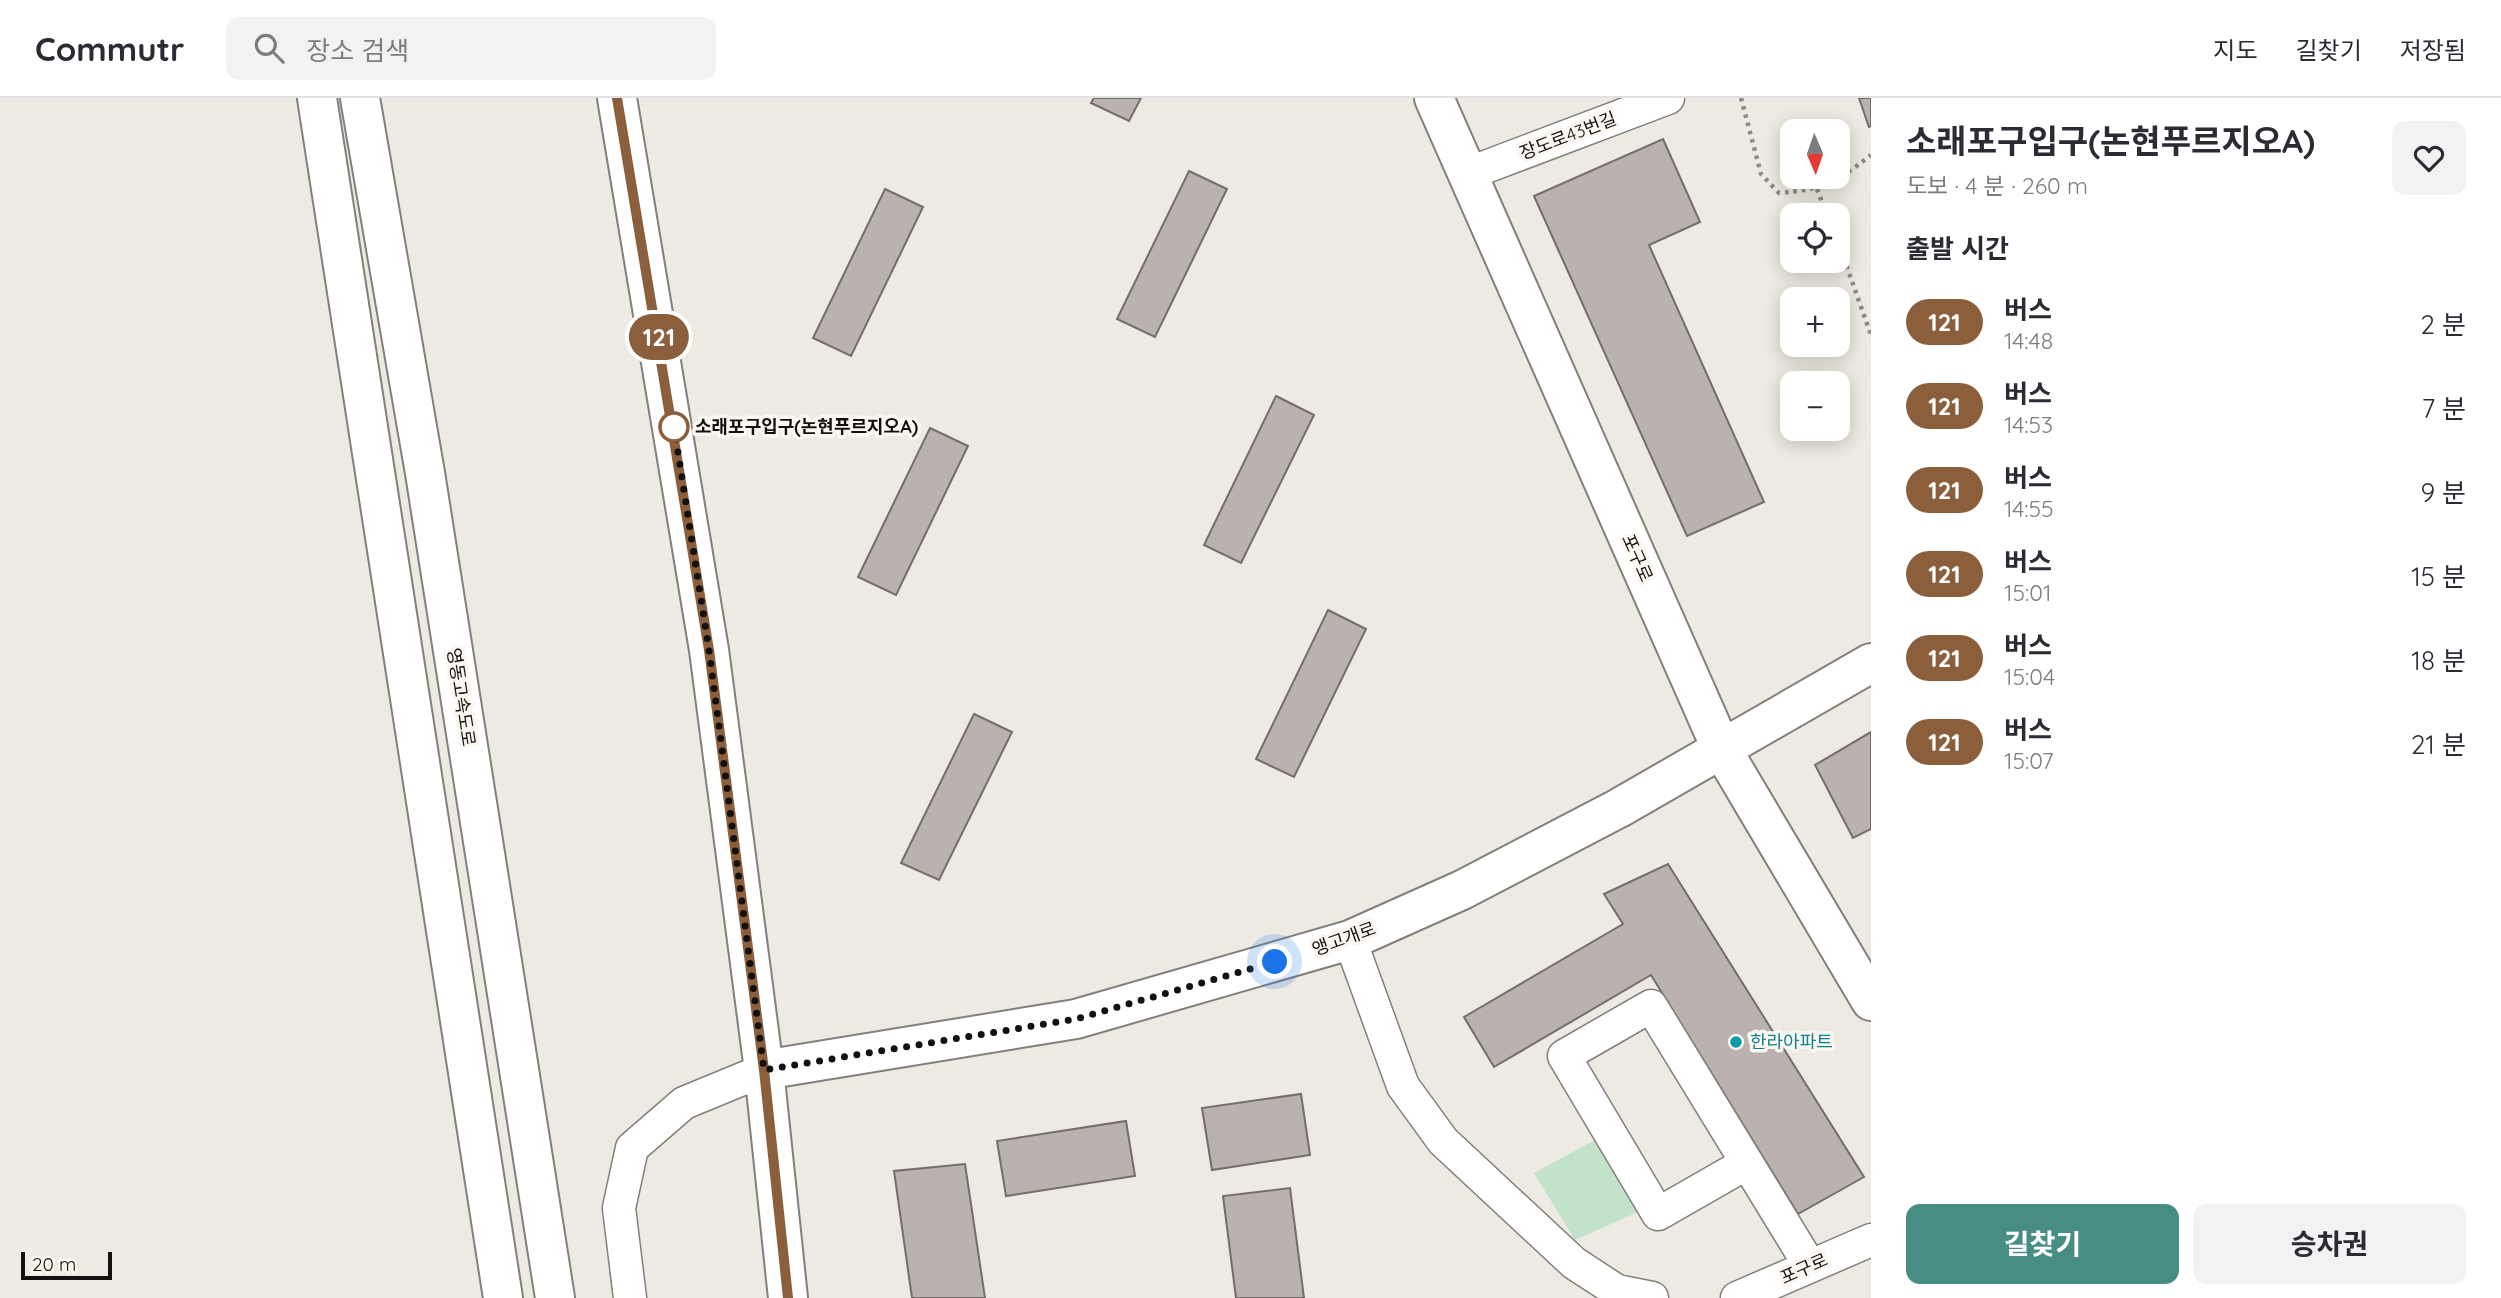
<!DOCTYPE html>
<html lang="ko">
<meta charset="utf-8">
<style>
:root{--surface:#fff;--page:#f2f2f3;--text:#2b2b33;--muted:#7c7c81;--line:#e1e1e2;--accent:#488d83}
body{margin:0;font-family:Quicksand,"Noto Sans KR",sans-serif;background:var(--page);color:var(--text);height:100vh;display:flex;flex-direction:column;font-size:26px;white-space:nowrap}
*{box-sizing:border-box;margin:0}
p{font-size:23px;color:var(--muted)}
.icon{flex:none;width:38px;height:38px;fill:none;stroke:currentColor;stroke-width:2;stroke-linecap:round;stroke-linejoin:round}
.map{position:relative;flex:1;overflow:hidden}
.details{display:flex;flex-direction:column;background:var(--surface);width:630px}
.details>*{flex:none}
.badge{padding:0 14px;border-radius:23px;font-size:24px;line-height:46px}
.needle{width:46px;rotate:178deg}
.tools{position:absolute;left:1780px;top:21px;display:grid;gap:14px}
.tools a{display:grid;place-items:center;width:70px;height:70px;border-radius:14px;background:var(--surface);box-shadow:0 4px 18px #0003;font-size:35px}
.scale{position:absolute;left:21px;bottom:18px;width:91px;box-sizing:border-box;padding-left:7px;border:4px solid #13110f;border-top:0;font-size:19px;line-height:24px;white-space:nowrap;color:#13110f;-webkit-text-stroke:5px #fbf7f0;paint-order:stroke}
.you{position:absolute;width:35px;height:35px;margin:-18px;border:5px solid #fff;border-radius:50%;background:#1a73e8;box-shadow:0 0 0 10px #1a73e833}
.map>.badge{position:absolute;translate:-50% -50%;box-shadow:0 0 0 4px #fff}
h2{padding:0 35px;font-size:26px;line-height:63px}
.round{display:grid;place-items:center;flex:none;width:74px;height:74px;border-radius:14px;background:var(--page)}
.head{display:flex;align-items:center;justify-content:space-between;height:119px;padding:0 35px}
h1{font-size:33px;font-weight:700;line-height:52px}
.action{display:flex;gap:14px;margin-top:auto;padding:14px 35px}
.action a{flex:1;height:80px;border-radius:14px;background:var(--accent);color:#fff;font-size:28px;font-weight:700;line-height:80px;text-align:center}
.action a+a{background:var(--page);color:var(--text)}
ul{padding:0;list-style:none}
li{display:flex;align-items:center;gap:21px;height:84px;padding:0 35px}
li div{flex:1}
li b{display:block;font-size:26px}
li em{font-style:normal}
li .badge{min-width:77px;font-weight:700;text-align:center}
header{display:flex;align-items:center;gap:42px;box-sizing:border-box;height:98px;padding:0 35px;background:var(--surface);border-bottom:2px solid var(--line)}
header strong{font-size:33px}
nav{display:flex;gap:38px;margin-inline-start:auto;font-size:24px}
.search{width:490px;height:63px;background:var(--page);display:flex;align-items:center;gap:18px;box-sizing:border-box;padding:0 24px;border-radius:14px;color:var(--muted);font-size:26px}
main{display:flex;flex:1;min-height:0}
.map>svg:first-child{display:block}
.green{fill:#c2e2ca}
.building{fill:#b9b2af;stroke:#746d6b;stroke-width:2}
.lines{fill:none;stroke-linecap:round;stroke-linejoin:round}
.minor-casing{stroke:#837f7a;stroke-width:35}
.tertiary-casing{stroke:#837f7a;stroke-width:42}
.secondary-casing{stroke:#837f7a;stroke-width:42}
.motorway-casing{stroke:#837f7a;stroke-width:42}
.path{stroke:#8e8b86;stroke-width:4.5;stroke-dasharray:3.5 5;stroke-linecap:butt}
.minor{stroke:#fff;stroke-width:32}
.tertiary{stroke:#fff;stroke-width:38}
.secondary{stroke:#fff;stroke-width:38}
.motorway{stroke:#fff;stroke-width:38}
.line-casing{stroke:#fff;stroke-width:16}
.line{stroke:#8b5e3c;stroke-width:10}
.walk{stroke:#13110f;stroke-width:7;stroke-dasharray:0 12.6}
.stop-dot{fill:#fff;stroke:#8b5e3c;stroke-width:3.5}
.culture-dot{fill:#0f9aa8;stroke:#fbf7f0;stroke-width:2.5}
.labels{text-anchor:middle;stroke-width:7;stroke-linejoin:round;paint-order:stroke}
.street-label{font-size:18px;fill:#13110f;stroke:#fbf7f0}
.stop-label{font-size:18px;font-weight:bold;fill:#13110f;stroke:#fbf7f0;text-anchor:start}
.culture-label{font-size:18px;fill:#0d838f;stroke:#fbf7f0;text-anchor:start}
</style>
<header>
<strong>Commutr</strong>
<div class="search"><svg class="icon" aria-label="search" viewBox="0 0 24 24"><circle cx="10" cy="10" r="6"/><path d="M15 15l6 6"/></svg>장소 검색</div>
<nav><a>지도</a><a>길찾기</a><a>저장됨</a></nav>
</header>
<main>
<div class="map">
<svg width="1871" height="1200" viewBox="0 0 1871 1200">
<rect width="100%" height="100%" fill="#edeae3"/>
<path class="green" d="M1595,1042L1640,1113L1575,1142L1534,1075Z"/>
<path class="building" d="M1094,0H1141L1129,23L1091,5Z
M1859,0H1871V28L1869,29Z
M1663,41L1700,124L1649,147L1764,404L1687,438L1534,98Z
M1189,73L1227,91L1155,239L1117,221Z
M885,91L923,109L851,258L813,240Z
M1276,298L1314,317L1241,465L1204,447Z
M930,330L968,348L896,497L858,479Z
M1328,512L1366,531L1294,679L1256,661Z
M974,616L1012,634L939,782L901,765Z
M1871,634V731L1853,740L1815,667Z
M1668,766L1864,1079L1798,1116L1651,877L1494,969L1464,919L1623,826L1604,796Z
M1301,996L1310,1057L1212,1072L1202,1010Z
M1126,1023L1135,1078L1006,1098L997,1043Z
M965,1066L985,1200H912L894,1073Z
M1290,1090L1304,1200H1236L1223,1098Z"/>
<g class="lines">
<defs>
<path id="minor" d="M1467,76L1668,0
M1350,842L1403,988L1443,1043L1574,1165L1617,1193L1652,1200
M1747,1065L1658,1116L1564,958L1651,908L1810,1168
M630,1200L619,1110L632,1050L684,1005L764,972
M1737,1200L1871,1142"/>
<path id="tertiary" d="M1434,0L1721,650L1871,903
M764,972L1076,921L1350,842L1462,792L1619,710L1871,565"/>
<path id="secondary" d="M617,0L709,552L764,972L788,1200"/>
<path id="motorway" d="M317,0L503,1200
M360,0L425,375L555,1200"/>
</defs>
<use href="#minor" class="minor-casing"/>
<use href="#tertiary" class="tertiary-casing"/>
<use href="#secondary" class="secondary-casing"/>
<use href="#motorway" class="motorway-casing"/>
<path class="path" d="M1741,0L1761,76L1779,95C1824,91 1835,85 1871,57
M1817,91L1827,117
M1838,144L1871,237"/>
<use href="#minor" class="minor"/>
<use href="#tertiary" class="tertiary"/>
<use href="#secondary" class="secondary"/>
<use href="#motorway" class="motorway"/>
</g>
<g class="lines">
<defs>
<path id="line" d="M617,0L709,552L764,972L788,1200"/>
</defs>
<use href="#line" class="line-casing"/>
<use href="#line" class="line"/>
<path class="walk" d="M674,329L709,552L764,972L1076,921L1275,864"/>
</g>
<circle class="stop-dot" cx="674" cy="329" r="14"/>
<circle class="culture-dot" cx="1736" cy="944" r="7"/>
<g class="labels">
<g class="street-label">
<text transform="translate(1568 38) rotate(-21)" y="6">장도로43번길</text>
<text transform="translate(1637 460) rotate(66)" y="6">포구로</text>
<text transform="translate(461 599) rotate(81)" y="6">영동고속도로</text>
<text transform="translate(1344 841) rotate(-20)" y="6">앵고개로</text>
<text transform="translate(1804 1171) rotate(-24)" y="6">포구로</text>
</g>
<g class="stop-label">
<text x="695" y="335">소래포구입구(논현푸르지오A)</text>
</g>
<g class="culture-label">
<text x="1750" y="950">한라아파트</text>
</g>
</g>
</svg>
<div class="tools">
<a><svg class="needle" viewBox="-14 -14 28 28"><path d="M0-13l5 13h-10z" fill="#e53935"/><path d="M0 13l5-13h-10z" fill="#7c7c81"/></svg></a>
<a><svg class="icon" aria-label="locate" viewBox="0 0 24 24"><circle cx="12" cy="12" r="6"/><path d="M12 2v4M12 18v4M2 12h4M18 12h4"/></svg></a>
<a>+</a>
<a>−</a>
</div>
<div class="scale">20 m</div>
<div class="you" style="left:1275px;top:864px"></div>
<b class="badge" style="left:659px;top:239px;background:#8b5e3c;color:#fff">121</b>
</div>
<section class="details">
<div class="head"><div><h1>소래포구입구(논현푸르지오A)</h1><p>도보 · 4 분 · 260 m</p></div><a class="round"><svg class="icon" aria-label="heart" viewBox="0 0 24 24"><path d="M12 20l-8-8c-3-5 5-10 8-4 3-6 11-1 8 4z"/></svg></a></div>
<h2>출발 시간</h2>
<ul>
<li><span class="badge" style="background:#8b5e3c;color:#fff">121</span><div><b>버스</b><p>14:48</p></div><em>2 분</em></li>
<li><span class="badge" style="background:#8b5e3c;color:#fff">121</span><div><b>버스</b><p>14:53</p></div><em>7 분</em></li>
<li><span class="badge" style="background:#8b5e3c;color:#fff">121</span><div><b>버스</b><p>14:55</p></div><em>9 분</em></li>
<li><span class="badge" style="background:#8b5e3c;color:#fff">121</span><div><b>버스</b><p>15:01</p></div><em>15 분</em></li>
<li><span class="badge" style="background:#8b5e3c;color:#fff">121</span><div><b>버스</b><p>15:04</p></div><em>18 분</em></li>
<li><span class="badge" style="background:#8b5e3c;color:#fff">121</span><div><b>버스</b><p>15:07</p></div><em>21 분</em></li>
</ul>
<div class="action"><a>길찾기</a><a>승차권</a></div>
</section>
</main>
